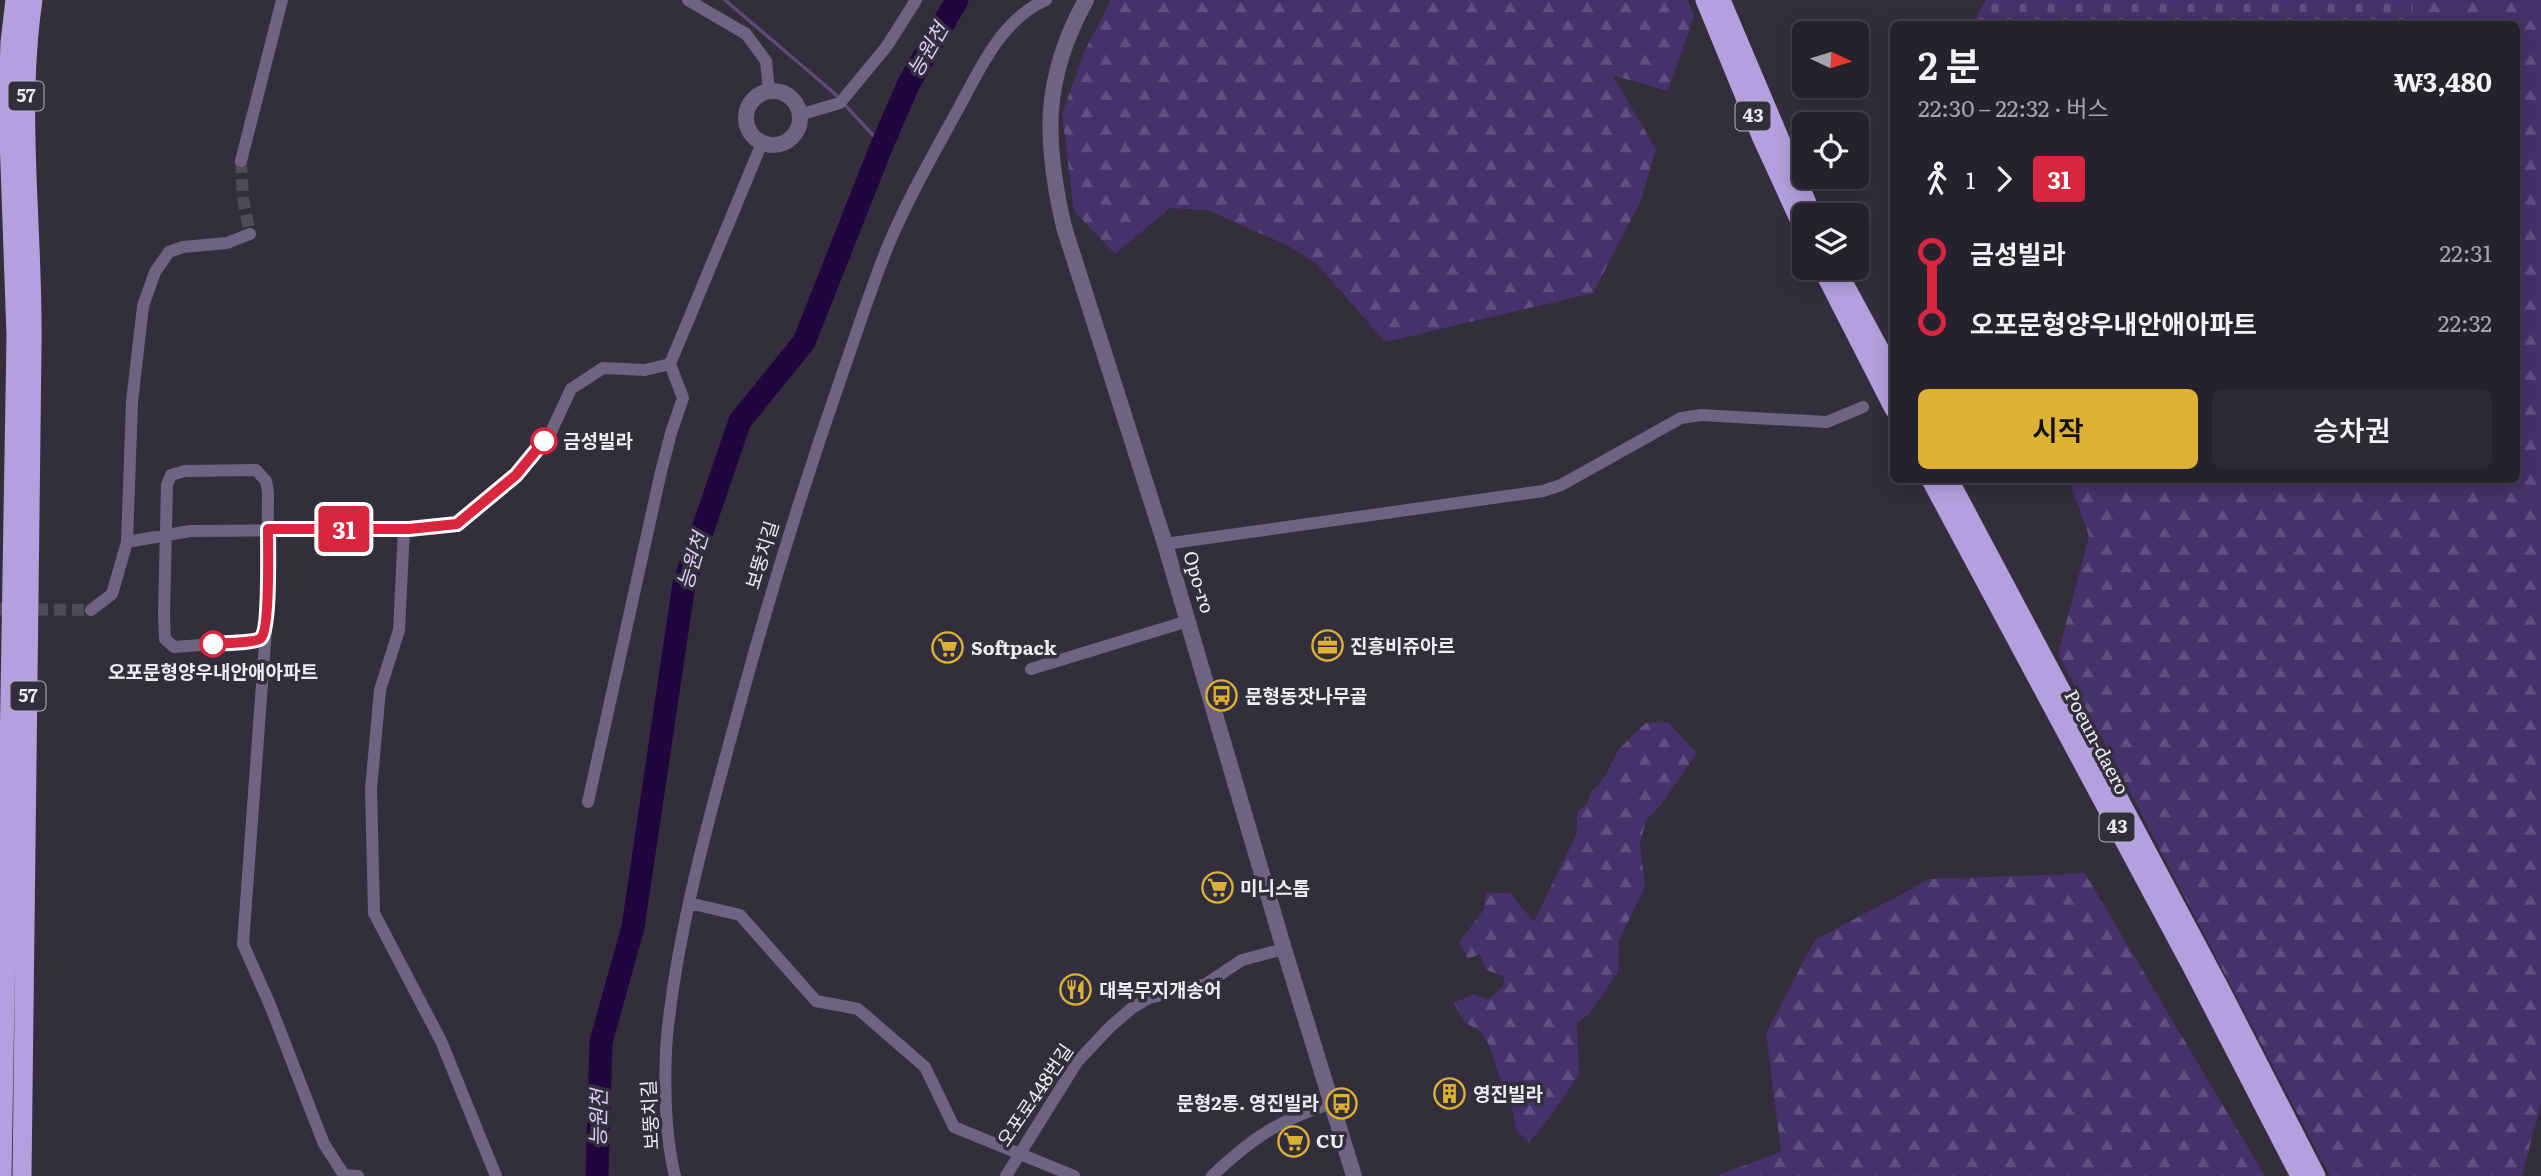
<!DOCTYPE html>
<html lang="ko">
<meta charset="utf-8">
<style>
:root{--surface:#26222d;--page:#2e2a35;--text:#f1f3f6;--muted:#a4a4aa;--line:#423f49;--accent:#ddb133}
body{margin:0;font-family:Literata,"Noto Sans KR",serif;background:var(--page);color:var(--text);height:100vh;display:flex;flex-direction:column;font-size:26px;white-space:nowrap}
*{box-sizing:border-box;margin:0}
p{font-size:23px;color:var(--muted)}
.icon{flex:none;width:38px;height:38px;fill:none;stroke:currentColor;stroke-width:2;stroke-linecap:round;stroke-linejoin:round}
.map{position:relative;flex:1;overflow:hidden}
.side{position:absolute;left:1890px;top:21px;width:630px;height:462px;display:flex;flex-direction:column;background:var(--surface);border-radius:10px;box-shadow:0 4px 18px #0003,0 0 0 2px var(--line)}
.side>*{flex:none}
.badge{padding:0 14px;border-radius:5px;font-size:24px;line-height:46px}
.needle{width:46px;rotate:94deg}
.buttons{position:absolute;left:1792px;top:21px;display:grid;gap:14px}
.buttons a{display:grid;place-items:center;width:77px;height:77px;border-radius:10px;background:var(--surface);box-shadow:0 4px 18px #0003,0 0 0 2px var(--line);font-size:35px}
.map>.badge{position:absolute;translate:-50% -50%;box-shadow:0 0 0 4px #fff}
.legs{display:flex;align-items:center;gap:10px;height:77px;padding:0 28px;font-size:23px}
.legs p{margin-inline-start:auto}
.overview{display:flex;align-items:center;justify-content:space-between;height:119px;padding:0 28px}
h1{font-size:38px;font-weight:600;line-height:52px}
.primary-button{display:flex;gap:14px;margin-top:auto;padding:14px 28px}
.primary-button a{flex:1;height:80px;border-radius:10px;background:var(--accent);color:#111;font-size:28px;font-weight:600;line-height:80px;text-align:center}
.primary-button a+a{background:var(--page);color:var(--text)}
ul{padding:0 28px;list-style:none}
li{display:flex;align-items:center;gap:24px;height:70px;font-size:26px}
li i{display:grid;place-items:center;width:10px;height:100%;margin:0 9px;background:currentColor}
li i::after{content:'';width:18px;height:18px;margin:-9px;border:5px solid;border-radius:50%;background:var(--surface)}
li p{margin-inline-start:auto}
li:first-child i{background:linear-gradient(#0000 50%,currentColor 0)}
li:last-child i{background:linear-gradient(currentColor 50%,#0000 0)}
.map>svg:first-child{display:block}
.forest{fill:url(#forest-firs)}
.cemetery{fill:url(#cemetery-stones)}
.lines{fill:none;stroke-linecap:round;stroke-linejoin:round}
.stream{stroke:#5e4a75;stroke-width:3.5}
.river{stroke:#20053e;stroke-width:23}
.minor-tunnel{stroke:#4e4a58;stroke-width:12;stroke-dasharray:12 6;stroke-linecap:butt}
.minor{stroke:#6c6480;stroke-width:12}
.tertiary{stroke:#6c6480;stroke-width:16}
.trunk{stroke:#b4a0de;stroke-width:19}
.line-1-casing{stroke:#fff;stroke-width:16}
.line-1{stroke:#d7263d;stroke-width:10}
.stop-1-dot{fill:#fff;stroke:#d7263d;stroke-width:3.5}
.labels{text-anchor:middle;stroke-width:7;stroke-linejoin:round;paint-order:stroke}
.shield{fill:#322e3c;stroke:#b6b2be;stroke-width:2}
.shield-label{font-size:18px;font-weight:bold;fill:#eeebf5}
.stop-label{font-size:19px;font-weight:bold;fill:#eeebf5;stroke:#322e3c;text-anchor:start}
.street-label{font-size:19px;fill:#eeebf5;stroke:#322e3c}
.poi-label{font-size:19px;font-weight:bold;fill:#eeebf5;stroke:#322e3c;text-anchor:start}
.water-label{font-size:21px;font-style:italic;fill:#dacff4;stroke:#322e3c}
</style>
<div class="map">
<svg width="2541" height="1176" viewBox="0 0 2541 1176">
<defs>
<pattern id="forest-firs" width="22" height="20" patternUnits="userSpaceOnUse" patternTransform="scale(1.75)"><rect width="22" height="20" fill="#46316a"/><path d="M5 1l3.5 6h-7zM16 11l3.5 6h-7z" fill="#614f80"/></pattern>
<pattern id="cemetery-stones" width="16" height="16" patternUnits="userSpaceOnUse" patternTransform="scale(1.75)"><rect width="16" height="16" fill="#46316a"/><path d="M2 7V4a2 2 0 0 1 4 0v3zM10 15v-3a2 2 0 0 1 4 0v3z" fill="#614f80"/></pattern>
</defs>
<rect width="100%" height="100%" fill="#322e3c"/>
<path class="forest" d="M1111,0H1688L1694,16L1668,91L1612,75L1656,149L1641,200L1593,293L1385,342L1318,265L1287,245L1207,210L1170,208L1115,254L1074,211L1062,114L1085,50Z
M2413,0H2541V1102L2522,1176H2330L2058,654L2089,536L2069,480H2516V24H2421L2413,20Z
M1668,722L1697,753L1660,806L1646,820L1640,844L1645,887L1619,940L1618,972L1590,1013L1577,1024L1579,1075L1549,1118L1529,1142L1516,1130L1510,1096L1501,1081L1489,1045L1480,1031L1464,1022L1454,1003L1474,994L1488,1000L1503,987L1504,976L1486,970L1480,954L1468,959L1459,942L1483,911L1486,893H1510L1534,922L1577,833V812L1587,804L1591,792L1606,775L1618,750L1646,723Z
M2084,872L2265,1176H1716L1781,1152L1766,1033L1815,940L1930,879L2072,874Z"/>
<path class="cemetery" d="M1986,0H2413V20L2421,24H1972Z"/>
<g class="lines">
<path class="stream" d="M725,0L834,93L882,145"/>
<path class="river" d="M597,1176L601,1042L633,927L684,584L740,421L804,342L882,145L909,83L957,0"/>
<path class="minor-tunnel" d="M241,161L243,198L250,234
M0,609L91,610"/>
<path class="minor" d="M688,0L746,34L766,61L769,91
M799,115L840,103L887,46L916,0
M241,161L282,0
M256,470L266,481L268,492L267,620L263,635L257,641L174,647L165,639L164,616L167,485L171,475L185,471Z
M404,529L399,630L380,690L371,789L374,913L441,1041L496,1176
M127,542L190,531L409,529L457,524L516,475L551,432L571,389L603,368L645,370L670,364L762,143
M1165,544L1543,491L1561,485L1681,418L1701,415L1827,422L1863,407
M91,610L112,594L127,542L132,402L143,306L155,272L169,252L183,247L227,243L250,234
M266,629L243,944L270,1005L324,1144L344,1175L358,1176
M1031,669L1188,621
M588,802L660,476L671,433L683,398L670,364
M689,903L740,915L816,1001L858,1009L925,1067L954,1127L1074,1176
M675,1176C664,1133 663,1062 669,1018C682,911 712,808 740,704C771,590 806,477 845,366C859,326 872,285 888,246C907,200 933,155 957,111C979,71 1001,19 1046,0
M1006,1176L1077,1062L1110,1027L1132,1008L1149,998L1206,984L1242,960L1284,949
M1212,1176C1252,1138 1279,1120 1332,1103"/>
<path class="tertiary" d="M1086,0C1042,79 1044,141 1064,227L1165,544L1284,949L1354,1176
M746 118a27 27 0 1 1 54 0a27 27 0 1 1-54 0Z"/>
<path class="trunk" d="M1705,0L1761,136L1804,230
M1721,0L1812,215
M1822,268L1894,409
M1836,269L1894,376
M1931,480L2191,965L2300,1176
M1949,480L2219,987L2316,1176
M2,1176L16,336L8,108L10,42L15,0
M22,1176C25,900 29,624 32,348C34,232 16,115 33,0"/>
</g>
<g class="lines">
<defs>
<path id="line-1" d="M213,644C222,643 256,643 261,638C270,629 268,546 268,529H409L457,524L516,475L544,441"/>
</defs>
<use href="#line-1" class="line-1-casing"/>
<use href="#line-1" class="line-1"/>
</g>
<defs>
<symbol id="office-ring" viewBox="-11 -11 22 22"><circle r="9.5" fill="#322e3c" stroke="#ddb133" stroke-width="1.5"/><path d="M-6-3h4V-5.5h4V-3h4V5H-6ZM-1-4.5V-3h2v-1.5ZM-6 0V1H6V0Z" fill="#ddb133"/></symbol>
<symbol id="supermarket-ring" viewBox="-11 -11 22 22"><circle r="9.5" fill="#322e3c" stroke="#ddb133" stroke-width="1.5"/><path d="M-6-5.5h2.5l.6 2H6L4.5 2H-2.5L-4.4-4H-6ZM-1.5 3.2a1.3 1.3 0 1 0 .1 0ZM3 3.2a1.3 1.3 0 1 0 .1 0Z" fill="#ddb133"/></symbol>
<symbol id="bus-ring" viewBox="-11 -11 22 22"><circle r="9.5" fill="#322e3c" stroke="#ddb133" stroke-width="1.5"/><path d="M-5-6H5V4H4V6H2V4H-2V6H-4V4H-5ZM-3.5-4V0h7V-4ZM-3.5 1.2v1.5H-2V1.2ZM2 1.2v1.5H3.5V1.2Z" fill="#ddb133"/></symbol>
<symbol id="restaurant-ring" viewBox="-11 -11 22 22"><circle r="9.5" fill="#322e3c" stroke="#ddb133" stroke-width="1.5"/><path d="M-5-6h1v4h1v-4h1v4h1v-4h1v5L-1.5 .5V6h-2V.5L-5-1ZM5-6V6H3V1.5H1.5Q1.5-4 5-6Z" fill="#ddb133"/></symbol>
<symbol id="building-ring" viewBox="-11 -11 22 22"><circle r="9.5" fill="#322e3c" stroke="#ddb133" stroke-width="1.5"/><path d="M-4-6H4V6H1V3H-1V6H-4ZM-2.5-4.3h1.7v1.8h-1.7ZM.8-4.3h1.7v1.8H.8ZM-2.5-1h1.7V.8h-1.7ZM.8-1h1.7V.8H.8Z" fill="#ddb133"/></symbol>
</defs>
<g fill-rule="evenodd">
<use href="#office-ring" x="1310" y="628" width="35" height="35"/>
<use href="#supermarket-ring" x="930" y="630" width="35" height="35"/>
<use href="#bus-ring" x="1204" y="678" width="35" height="35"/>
<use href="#supermarket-ring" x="1200" y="870" width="35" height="35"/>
<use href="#restaurant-ring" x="1058" y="972" width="35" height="35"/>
<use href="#building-ring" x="1432" y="1076" width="35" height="35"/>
<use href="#bus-ring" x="1324" y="1086" width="35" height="35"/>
<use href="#supermarket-ring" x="1276" y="1124" width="35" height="35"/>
</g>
<g class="stop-1-dot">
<circle cx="544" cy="441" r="12"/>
<circle cx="213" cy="644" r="12"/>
</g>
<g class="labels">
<g class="shield">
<rect x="8.5" y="81.5" width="35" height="29" rx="5"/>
<rect x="1735.5" y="101.5" width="35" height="29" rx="5"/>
<rect x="10.5" y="681.5" width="35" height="29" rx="5"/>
<rect x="2099.5" y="812.5" width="35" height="29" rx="5"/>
</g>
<g class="shield-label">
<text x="26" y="102">57</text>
<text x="1753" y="122">43</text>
<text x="28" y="702">57</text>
<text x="2117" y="833">43</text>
</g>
<g class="stop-label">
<text x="563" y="448">금성빌라</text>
<text x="213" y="679" text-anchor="middle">오포문형양우내안애아파트</text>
</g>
<g class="street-label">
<text transform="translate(762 555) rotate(-73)" y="7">보뚱치길</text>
<text transform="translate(1199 582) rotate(73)" y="7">Opo-ro</text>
<text transform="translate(2097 742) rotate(62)" y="7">Poeun-daero</text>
<text transform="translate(1035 1095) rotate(-56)" y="7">오포로448번길</text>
<text transform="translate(650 1115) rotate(-93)" y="7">보뚱치길</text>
</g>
<g class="poi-label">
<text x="1350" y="653">진흥비쥬아르</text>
<text x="971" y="655">Softpack</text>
<text x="1245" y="703">문형동잣나무골</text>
<text x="1240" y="895">미니스톱</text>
<text x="1099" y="997">대복무지개송어</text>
<text x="1473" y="1101">영진빌라</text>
<text x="1319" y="1110" text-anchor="end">문형2통. 영진빌라</text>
<text x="1316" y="1148">CU</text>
</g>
<g class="water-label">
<text transform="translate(928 50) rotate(-60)" y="7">능원천</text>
<text transform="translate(693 561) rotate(-73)" y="7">능원천</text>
<text transform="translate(599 1118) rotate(-89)" y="7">능원천</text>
</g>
</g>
</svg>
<div class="buttons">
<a><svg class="needle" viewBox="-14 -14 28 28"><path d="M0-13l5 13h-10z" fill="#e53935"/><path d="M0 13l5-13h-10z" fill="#a4a4aa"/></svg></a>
<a><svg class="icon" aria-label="locate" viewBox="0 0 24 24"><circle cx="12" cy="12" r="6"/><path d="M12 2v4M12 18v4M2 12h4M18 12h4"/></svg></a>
<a><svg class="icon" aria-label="layers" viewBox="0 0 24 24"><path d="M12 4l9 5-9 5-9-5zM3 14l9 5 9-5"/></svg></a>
</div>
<b class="badge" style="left:344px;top:529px;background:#d7263d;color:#fff">31</b>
<section class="side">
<div class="overview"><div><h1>2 분</h1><p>22:30 – 22:32 · 버스</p></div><b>₩3,480</b></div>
<div class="legs"><svg class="icon" aria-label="walk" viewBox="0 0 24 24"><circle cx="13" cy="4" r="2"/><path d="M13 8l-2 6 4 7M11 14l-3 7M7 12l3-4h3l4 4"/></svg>1<svg class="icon" aria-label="forward" viewBox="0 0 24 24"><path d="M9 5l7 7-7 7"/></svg><b class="badge" style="background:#d7263d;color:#fff">31</b></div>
<ul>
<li><i style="color:#d7263d"></i><b>금성빌라</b><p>22:31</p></li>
<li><i style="color:#d7263d"></i><b>오포문형양우내안애아파트</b><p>22:32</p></li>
</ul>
<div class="primary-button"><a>시작</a><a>승차권</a></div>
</section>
</div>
